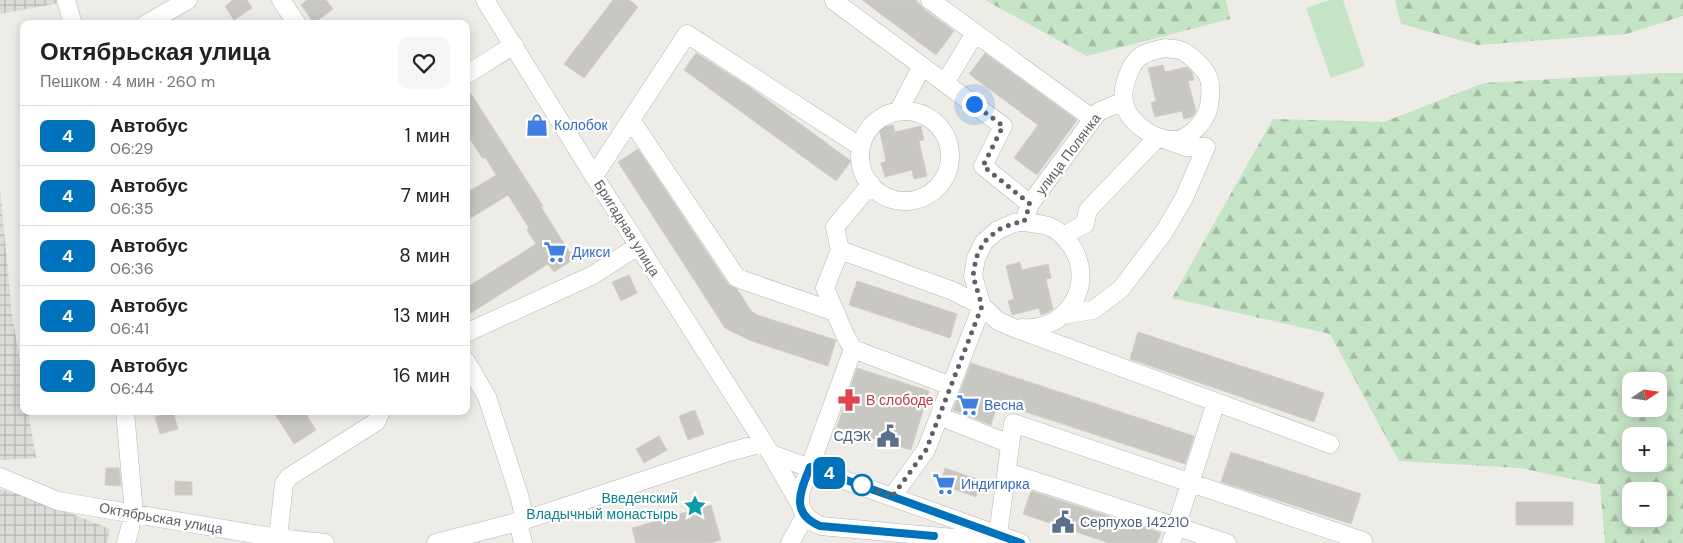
<!DOCTYPE html>
<html lang="ru">
<meta charset="utf-8">
<style>
:root{--surface:#fff;--page:#f6f6f6;--text:#222;--muted:#767676;--line:#e0e0e0}
body{margin:0;font-family:"DM Sans",sans-serif;background:var(--page);color:var(--text);height:100vh;display:flex;flex-direction:column;font-size:19px;white-space:nowrap}
*{box-sizing:border-box;margin:0}
p{font-size:16px;color:var(--muted)}
.icon{flex:none;width:28px;height:28px;fill:none;stroke:currentColor;stroke-width:2;stroke-linecap:round;stroke-linejoin:round}
.map{position:relative;flex:1;overflow:hidden}
.drawer{position:absolute;left:20px;top:20px;width:450px;height:395px;display:flex;flex-direction:column;background:var(--surface);border-radius:10px;box-shadow:0 2px 12px #0003}
.drawer>*{flex:none}
.badge{padding:0 10px;border-radius:8px;font-size:18px;line-height:32px}
.needle{width:32px;rotate:77deg}
.fabs{position:absolute;left:1622px;top:372px;display:grid;gap:10px}
.fabs a{display:grid;place-items:center;width:45px;height:45px;border-radius:10px;background:var(--surface);box-shadow:0 2px 12px #0003;font-size:25px}
.you{position:absolute;width:25px;height:25px;margin:-12px;border:4px solid #fff;border-radius:50%;background:#1a73e8;box-shadow:0 0 0 8px #1a73e833}
.map>.badge{position:absolute;translate:-50% -50%;box-shadow:0 0 0 2px #fff}
.round{display:grid;place-items:center;flex:none;width:52px;height:52px;border-radius:10px;background:var(--page)}
.head{display:flex;align-items:center;justify-content:space-between;height:85px;padding:0 20px}
h1{font-size:24px;font-weight:800;line-height:38px}
ul{padding:0;list-style:none}
li{display:flex;align-items:center;gap:15px;height:60px;padding:0 20px;border-top:1px solid var(--line)}
li div{flex:1}
li b{display:block;font-size:19px}
li em{font-style:normal}
li .badge{min-width:55px;font-weight:700;text-align:center}
.map>svg:first-child{display:block}
.industrial{fill:url(#industrial-grid)}
.forest{fill:url(#forest-firs);fill-rule:evenodd}
.garden{fill:#c5e3c5}
.building{fill:#c9c7c2;stroke:#d2cec5}
.lines{fill:none;stroke-linecap:round;stroke-linejoin:round}
.minor-casing{stroke:#b3b5b9;stroke-width:19}
.minor{stroke:#fff;stroke-width:18}
.line-casing{stroke:#fff;stroke-width:11}
.line{stroke:#0072bc;stroke-width:8}
.walk{stroke:#5d6064;stroke-width:5;stroke-dasharray:0 9}
.stop-dot{fill:#fff;stroke:#0072bc;stroke-width:2.5}
.labels{text-anchor:middle;stroke-width:4.5;stroke-linejoin:round;paint-order:stroke}
.shop-label{font-size:14px;fill:#366cbe;stroke:#fff;text-anchor:start}
.street-label{font-size:14px;fill:#5d6064;stroke:#fff}
.health-label{font-size:14px;fill:#be3a42;stroke:#fff;text-anchor:start}
.service-label{font-size:14px;fill:#4e5e75;stroke:#fff;text-anchor:end}
.culture-label{font-size:14px;fill:#0d838f;stroke:#fff;text-anchor:end}
</style>
<div class="map">
<svg width="1683" height="543" viewBox="0 0 1683 543">
<defs>
<pattern id="industrial-grid" width="8" height="8" patternUnits="userSpaceOnUse" patternTransform="scale(1.25)"><rect width="8" height="8" fill="#dddbd8"/><path d="M0 4h8M4 0v8" fill="none" stroke="#b6b5b3"/></pattern>
<pattern id="forest-firs" width="22" height="20" patternUnits="userSpaceOnUse" patternTransform="scale(1.25)"><rect width="22" height="20" fill="#c5e3c5"/><path d="M5 1l3.5 6h-7zM16 11l3.5 6h-7z" fill="#a3bba4"/></pattern>
</defs>
<rect width="100%" height="100%" fill="#eeece6"/>
<path class="industrial" d="M0,0H75L0,14Z
M0,188L12,314L24,385V411H28L36,458L0,460Z
M0,489L42,502L110,529L107,543H0Z"/>
<path class="forest" d="M985,0H1226L1230,19L1087,56Z
M1395,0H1683V16L1626,34L1478,45L1401,24Z
M1658,73H1683V543H1605L1600,485L1520,468L1399,461L1330,334L1172,298L1273,119L1384,122L1484,83ZM1659,381V409H1631V381ZM1631,436H1659V464H1631ZM1631,491H1659V519H1631Z"/>
<path class="garden" d="M1329,0H1343L1365,66L1331,78L1306,8Z"/>
<path class="building" d="M233,0H247L252,8L234,20L225,6Z
M307,0H326L333,9L314,23L301,5Z
M613,0H629L638,7L584,78L564,64Z
M862,0H916L924,9L954,31L936,55Z
M696,53L751,88L851,161L836,181L684,70Z
M985,53L1077,120L1037,175L1014,158L1038,125L969,74Z
M1163,65L1165,72L1187,67L1192,72L1194,80L1188,81L1196,111L1192,117L1184,119L1182,111L1155,117L1151,103L1156,101L1148,68Z
M466,86L543,206L541,207L574,259L554,272L548,264L466,316V288L536,244L527,230L529,228L508,195L466,221V193L496,175L485,157L483,159L466,133Z
M893,125L895,132L921,126L924,140L919,141L927,176L914,179L912,170L885,177L881,163L886,161L879,128Z
M638,149L728,284L737,289L751,311L757,315L836,340L828,366L749,340L725,328L618,162Z
M1020,262L1022,270L1048,264L1051,278L1046,279L1053,309L1048,312L1041,315L1039,308L1012,315L1008,301L1014,299L1006,266Z
M629,275L637,293L621,301L612,282Z
M857,281L957,314L950,338L849,305Z
M1138,332L1324,393L1314,422L1130,359Z
M971,363L1194,436L1185,464L998,403L991,425L953,410Z
M857,368L929,391L911,450L837,427Z
M695,410L704,434L688,440L679,416Z
M273,411H304L316,430L294,444Z
M173,412L178,429L160,434L155,417Z
M659,436L667,450L644,463L636,449Z
M1231,452L1361,494L1351,524L1221,482Z
M106,468H119L121,486L105,485Z
M945,468L982,481L976,497L940,484Z
M175,481L192,482V495H175Z
M1031,491L1161,533L1157,543H1109L1023,514Z
M1516,502H1573V525H1516Z
M711,505L721,540L710,543H636L632,528Z"/>
<g class="lines">
<defs>
<path id="minor" d="M66,0L73,24
M281,0L297,24
M485,0L594,176L771,454L800,504
M930,0L1093,119
M834,1L1003,126L983,166L1030,204
M146,24L188,0
M1165,48C1170,49 1176,49 1180,50C1189,53 1207,70 1209,79C1212,88 1210,98 1209,106C1206,121 1189,141 1172,140C1153,140 1127,121 1124,102C1122,94 1125,83 1128,75C1135,55 1145,52 1165,48Z
M466,75L514,45
M945,83L975,33
M860 156a45 45 0 1 1 90 0a45 45 0 1 1-90 0Z
M898,112L922,66
M631,120L737,278L835,312
M594,176L687,34L861,147
M871,184L835,227L840,250L953,291L982,306L998,321L1014,328L1330,444
M1063,236L1085,224L1088,210L1158,137L1186,147H1206L1184,198L1164,232L1121,289L1093,310L1063,315
M840,250L825,288L845,335L853,349L951,386
M1022,328C1069,332 1098,280 1069,243C1064,236 1056,229 1048,226C1040,224 1032,223 1024,222
M466,333L593,275L638,246
M853,349L801,491C797,508 805,519 821,526L1009,543
M466,361L487,397L519,495L525,520
M125,411L134,513L126,543
M939,416L1010,444
M771,454L1021,543
M1007,472L1227,543
M0,477L58,501L278,538L325,543
M892,497L926,450L982,306L973,276L976,258L984,242L998,230L1014,223L1024,222L1030,204L1098,112L1124,101
M518,522L523,543
M998,535L1013,423L1363,541
M278,538L284,484L289,477L376,422L381,411
M436,543L525,520L729,452L763,443
M790,543L805,516
M1171,543L1216,402"/>
</defs>
<use href="#minor" class="minor-casing"/>
<use href="#minor" class="minor"/>
</g>
<g class="lines">
<defs>
<path id="line" d="M934,536L820,526C789,513 801,490 810,467L1021,543"/>
</defs>
<use href="#line" class="line-casing"/>
<use href="#line" class="line"/>
<path class="walk" d="M862,485L892,497L926,450L982,306L973,276L976,258L984,242L998,230L1014,223L1024,222L1030,204L983,166L1003,126L974,104"/>
</g>
<defs>
<symbol id="shop-bare" viewBox="-9 -9 18 18"><path d="M-5-2.5h2.3a2.7 3.5 0 0 1 5.4 0H5L5.5 6h-11ZM-1.5-2.5h3a1.5 2.3 0 0 0-3 0Z" fill="#3f7fe0" stroke="#fff" stroke-width="2.5" paint-order="stroke"/></symbol>
<symbol id="supermarket-bare" viewBox="-9 -9 18 18"><path d="M-6-5.5h2.5l.6 2H6L4.5 2H-2.5L-4.4-4H-6ZM-1.5 3.2a1.3 1.3 0 1 0 .1 0ZM3 3.2a1.3 1.3 0 1 0 .1 0Z" fill="#3f7fe0" stroke="#fff" stroke-width="2.5" paint-order="stroke"/></symbol>
<symbol id="pharmacy-bare" viewBox="-9 -9 18 18"><path d="M-2-6h4v4h4v4h-4v4h-4v-4h-4v-4h4Z" fill="#e0444e" stroke="#fff" stroke-width="2.5" paint-order="stroke"/></symbol>
<symbol id="civic-bare" viewBox="-9 -9 18 18"><path d="M-.6-6.5H3V-4.5H.6V-3L4-1V1h2V6H-6V1h2V-1L-.6-3ZM-1.2 2.5V6h2.4V2.5Z" fill="#5c6f8a" stroke="#fff" stroke-width="2.5" paint-order="stroke"/></symbol>
<symbol id="sight-bare" viewBox="-9 -9 18 18"><path d="M0-6L1.8-2.2L6-1.7L2.9 1.2L3.7 5.4L0 3.3L-3.7 5.4L-2.9 1.2L-6-1.7L-1.8-2.2Z" fill="#0f9aa8" stroke="#fff" stroke-width="2.5" paint-order="stroke"/></symbol>
</defs>
<g fill-rule="evenodd">
<use href="#shop-bare" x="521" y="109" width="32" height="32"/>
<use href="#supermarket-bare" x="539" y="236" width="32" height="32"/>
<use href="#pharmacy-bare" x="833" y="384" width="32" height="32"/>
<use href="#supermarket-bare" x="952" y="389" width="32" height="32"/>
<use href="#civic-bare" x="872" y="420" width="32" height="32"/>
<use href="#supermarket-bare" x="928" y="468" width="32" height="32"/>
<use href="#sight-bare" x="679" y="490" width="32" height="32"/>
<use href="#civic-bare" x="1047" y="506" width="32" height="32"/>
</g>
<circle class="stop-dot" cx="862" cy="485" r="10"/>
<g class="labels">
<g class="shop-label">
<text x="554" y="130">Колобок</text>
<text x="572" y="257">Дикси</text>
<text x="984" y="410">Весна</text>
<text x="961" y="489">Индигирка</text>
</g>
<g class="street-label">
<text transform="translate(1068 154) rotate(-53)" y="5">улица Полянка</text>
<text transform="translate(627 228) rotate(58)" y="5">Бригадная улица</text>
<text transform="translate(161 518) rotate(10)" y="5">Октябрьская улица</text>
</g>
<g class="health-label">
<text x="866" y="405">В слободе</text>
</g>
<g class="service-label">
<text x="871" y="441">СДЭК</text>
<text x="1080" y="527" text-anchor="start">Серпухов 142210</text>
</g>
<g class="culture-label">
<text x="678" y="503">Введенский<tspan x="678" dy="16">Владычный монастырь</tspan></text>
</g>
</g>
</svg>
<div class="fabs">
<a><svg class="needle" viewBox="-14 -14 28 28"><path d="M0-13l5 13h-10z" fill="#e53935"/><path d="M0 13l5-13h-10z" fill="#767676"/></svg></a>
<a>+</a>
<a>−</a>
</div>
<div class="you" style="left:974px;top:104px"></div>
<b class="badge" style="left:829px;top:473px;background:#0072bc;color:#fff">4</b>
<section class="drawer">
<div class="head"><div><h1>Октябрьская улица</h1><p>Пешком · 4 мин · 260 m</p></div><a class="round"><svg class="icon" aria-label="heart" viewBox="0 0 24 24"><path d="M12 20l-8-8c-3-5 5-10 8-4 3-6 11-1 8 4z"/></svg></a></div>
<ul>
<li><span class="badge" style="background:#0072bc;color:#fff">4</span><div><b>Автобус</b><p>06:29</p></div><em>1 мин</em></li>
<li><span class="badge" style="background:#0072bc;color:#fff">4</span><div><b>Автобус</b><p>06:35</p></div><em>7 мин</em></li>
<li><span class="badge" style="background:#0072bc;color:#fff">4</span><div><b>Автобус</b><p>06:36</p></div><em>8 мин</em></li>
<li><span class="badge" style="background:#0072bc;color:#fff">4</span><div><b>Автобус</b><p>06:41</p></div><em>13 мин</em></li>
<li><span class="badge" style="background:#0072bc;color:#fff">4</span><div><b>Автобус</b><p>06:44</p></div><em>16 мин</em></li>
</ul>
</section>
</div>
